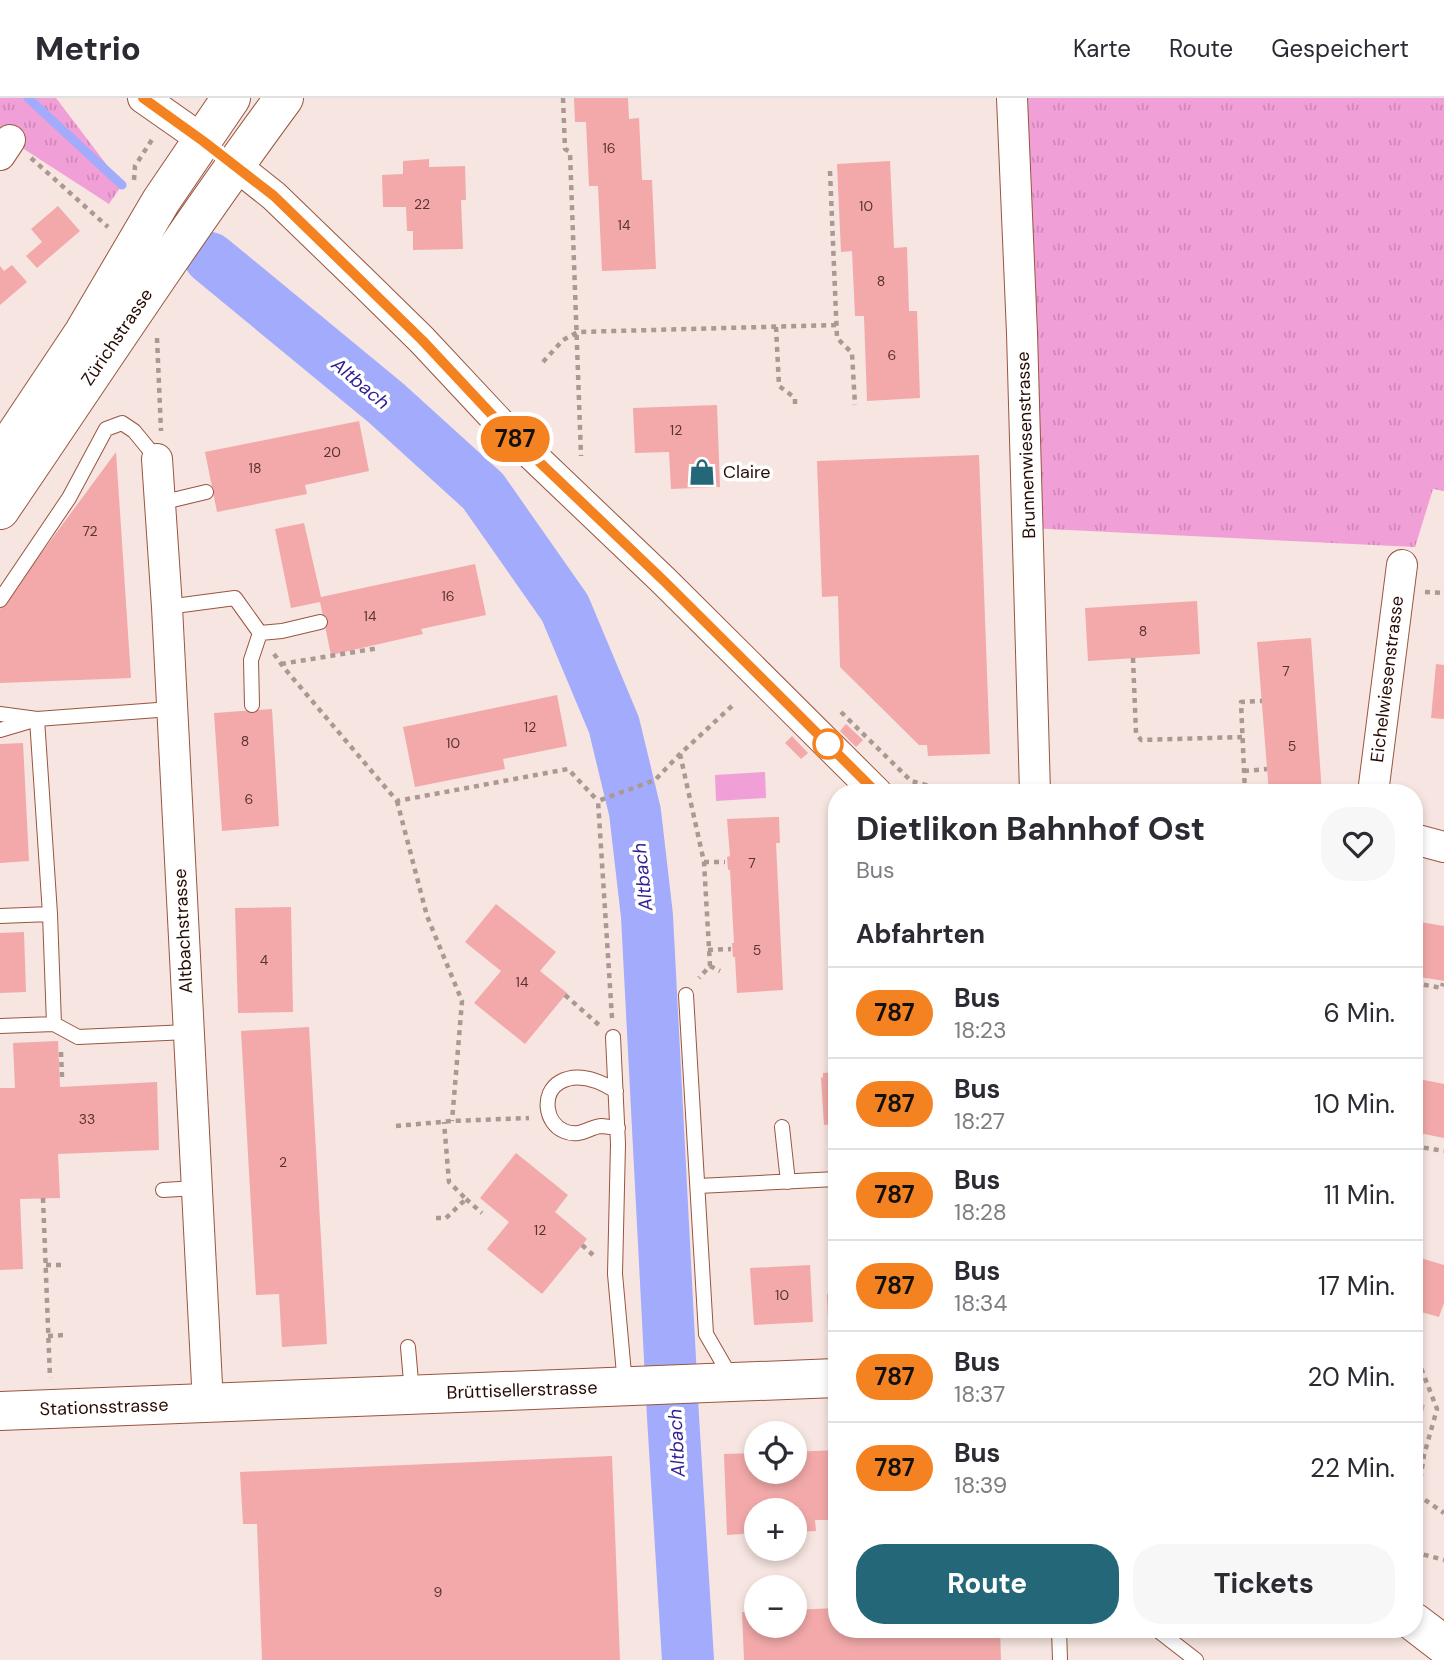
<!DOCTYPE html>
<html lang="de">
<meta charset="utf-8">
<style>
:root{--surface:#fff;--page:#f7f7f7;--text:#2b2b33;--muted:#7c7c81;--line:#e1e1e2;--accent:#246779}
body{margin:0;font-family:"DM Sans",sans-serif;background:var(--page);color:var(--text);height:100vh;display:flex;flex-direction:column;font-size:26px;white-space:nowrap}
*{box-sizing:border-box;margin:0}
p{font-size:23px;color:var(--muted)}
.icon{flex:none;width:38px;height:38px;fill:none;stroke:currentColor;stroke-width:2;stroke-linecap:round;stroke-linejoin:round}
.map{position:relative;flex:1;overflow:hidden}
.details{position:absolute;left:828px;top:686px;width:595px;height:854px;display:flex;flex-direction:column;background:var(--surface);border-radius:28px;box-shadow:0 4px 10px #0003}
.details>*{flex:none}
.badge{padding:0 14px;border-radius:23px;font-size:24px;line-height:46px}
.buttons{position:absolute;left:744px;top:1323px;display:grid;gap:14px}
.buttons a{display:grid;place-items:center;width:63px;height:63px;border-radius:50%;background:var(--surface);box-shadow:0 4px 10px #0003;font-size:35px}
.map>.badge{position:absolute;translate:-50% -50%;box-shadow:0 0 0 4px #fff}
h2{padding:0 28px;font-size:26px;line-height:63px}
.round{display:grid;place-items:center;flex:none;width:74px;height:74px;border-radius:28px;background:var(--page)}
.summary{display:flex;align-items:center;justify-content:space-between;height:119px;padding:0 28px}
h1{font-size:33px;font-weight:700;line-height:52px}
.button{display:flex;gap:14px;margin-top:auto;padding:14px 28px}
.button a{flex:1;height:80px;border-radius:28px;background:var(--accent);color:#fff;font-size:28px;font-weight:700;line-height:80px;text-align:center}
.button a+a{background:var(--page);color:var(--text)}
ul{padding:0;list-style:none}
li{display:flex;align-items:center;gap:21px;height:91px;padding:0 28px;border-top:2px solid var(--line)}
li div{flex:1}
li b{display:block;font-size:26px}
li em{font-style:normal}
li .badge{min-width:77px;font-weight:700;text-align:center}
header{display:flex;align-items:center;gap:42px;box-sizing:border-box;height:98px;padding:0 35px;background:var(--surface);border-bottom:2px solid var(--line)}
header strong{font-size:33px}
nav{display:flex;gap:38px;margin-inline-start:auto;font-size:24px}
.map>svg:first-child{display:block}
.grass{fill:url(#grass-tufts)}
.park{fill:#f19fd7}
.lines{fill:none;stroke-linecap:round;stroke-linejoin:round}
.stream{stroke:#a3abfc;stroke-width:9}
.river{stroke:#a3abfc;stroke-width:52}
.building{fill:#f3a9a9}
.lane-casing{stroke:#99553e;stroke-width:16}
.street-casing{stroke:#99553e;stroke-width:32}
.secondary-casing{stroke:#99553e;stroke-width:40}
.primary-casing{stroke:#99553e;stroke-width:40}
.path{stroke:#ac9892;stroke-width:4.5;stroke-dasharray:5 5;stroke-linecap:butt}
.lane{stroke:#fff;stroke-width:14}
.street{stroke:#fff;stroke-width:30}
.secondary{stroke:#fff;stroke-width:38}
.primary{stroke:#fff;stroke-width:38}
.line-casing{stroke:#fff;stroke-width:16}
.line{stroke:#f58220;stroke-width:10}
.stop-dot{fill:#fff;stroke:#f58220;stroke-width:3.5}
.labels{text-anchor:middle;stroke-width:7;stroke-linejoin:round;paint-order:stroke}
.number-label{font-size:14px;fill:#5a332d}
.street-label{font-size:18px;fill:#270c04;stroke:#fff}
.poi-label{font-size:18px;fill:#270c04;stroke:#fff;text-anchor:start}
.water-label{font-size:19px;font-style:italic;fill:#301f93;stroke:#fff}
</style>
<header>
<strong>Metrio</strong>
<nav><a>Karte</a><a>Route</a><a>Gespeichert</a></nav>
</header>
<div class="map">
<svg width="1444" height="1562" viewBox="0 0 1444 1562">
<defs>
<pattern id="grass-tufts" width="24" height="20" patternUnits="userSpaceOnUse" patternTransform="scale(1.75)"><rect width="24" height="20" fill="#f19fd7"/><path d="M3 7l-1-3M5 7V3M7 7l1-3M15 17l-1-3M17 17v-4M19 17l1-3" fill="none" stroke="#cf88b7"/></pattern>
</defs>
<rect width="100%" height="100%" fill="#f6e5e0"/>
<path class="grass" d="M0,0H56L122,87L109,106L10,42L0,32Z
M1012,0H1444V393L1433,391L1415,449L1028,430Z"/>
<path class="park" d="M765,674L766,700L716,703L715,677Z"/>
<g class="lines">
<path class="stream" d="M28,0L122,87"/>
<path class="river" d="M210,160L386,305L483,393L565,510L614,627L635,714L647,818L673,1319L688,1562"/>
</g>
<path class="building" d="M574,0H628L629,21L639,20L642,82H652L656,171L602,173L598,88H589L586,24H575Z
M429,61V69L465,68L466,102H461L463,151L413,152V133H407L406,109H383L382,77L403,76V63Z
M890,63L894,150L907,149L909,213H917L920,300L867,303L864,218H855L852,153L841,154L837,66Z
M58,108L80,133L37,170L26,158L42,144L31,131Z
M12,167L27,184L0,207V168L4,173Z
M717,307L720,389L671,391L669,354L635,355L633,310Z
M359,323L369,373L305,387L307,396L217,414L205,354Z
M116,354L131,580L0,585V511Z
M979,357L990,656L928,658L927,647H919L840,569L838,498L822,499L817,363Z
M304,425L321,499L475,466L486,517L421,531L423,536L331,557L320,504L291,510L275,431Z
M1197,503L1200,556L1088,563L1085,510Z
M1311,540L1322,695H1269L1257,544Z
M1436,566L1444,567V621L1431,620Z
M557,597L567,648L503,661L505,671L415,689L403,629Z
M272,611L279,728L222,733L214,615Z
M846,626L863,642L856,649L840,633Z
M792,638L808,655L801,661L785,645Z
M23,645L29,763L0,765V646Z
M774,719H779L780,745H776L783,892L737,895L735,859H733L732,845H734L730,772H728L727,759L730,758L727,721Z
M496,806L556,854L540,873L567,895L525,946L474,905L501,873L465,844Z
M291,809L293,914L238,915L235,810Z
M1414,823L1444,828V883L1414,878Z
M24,834L26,894L0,895V835Z
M309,929L327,1246L282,1249L279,1196L256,1197L241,933Z
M58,943L60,989L157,984L159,1052L58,1056L60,1100L20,1101L23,1171L0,1172V990H15L13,945Z
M836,974V1026L824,1027L821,980L823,979V975Z
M1414,980L1444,986V1040L1414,1034Z
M516,1055L568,1097L555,1114L587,1141L542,1196L487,1151L509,1124L480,1100Z
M1414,1158L1444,1167V1205L1439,1219L1414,1212Z
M810,1167L813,1224L754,1227L750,1170Z
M836,1195V1225H828L827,1196Z
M1414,1304L1425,1307L1415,1343L1414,1342Z
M836,1352V1422H815L816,1433L794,1434V1412H756V1435L727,1437L724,1356L756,1355V1374H794V1354Z
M612,1358L620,1562H262L257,1426H243L240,1374Z
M836,1510V1531H1000L1001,1562H744L742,1514H756V1528H794V1512Z"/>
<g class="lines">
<defs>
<path id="lane" d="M160,405L206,394
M0,502L69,400L106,331L122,325L134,333L157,361
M167,509L235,500L260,535
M260,535L282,533L320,524
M252,607L251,562L260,535
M0,616L37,621L50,816L54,926L78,939L188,934
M0,632L37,621L171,611
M0,818L50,816
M686,897L706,1236L732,1281
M0,928L54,926
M613,939L618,1046L615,1176L625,1287
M616,993C600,983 578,974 560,984C541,995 545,1025 564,1033C580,1040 589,1029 601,1028C606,1028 612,1030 618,1030
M782,1029L788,1084
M698,1088L836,1081
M163,1092L196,1090
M408,1249L412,1295
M1059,1531L1060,1562
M1156,1531L1196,1562"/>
<path id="street" d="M143,0L203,42
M1012,0L1022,235L1035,695
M0,57L10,42
M235,67L274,98L365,186L422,242L509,335L664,483L877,695
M157,361L167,509L208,1306
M1373,695L1402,467
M1414,741L1444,749"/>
<path id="secondary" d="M0,1313L836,1280
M1414,1524L1444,1547"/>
<path id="primary" d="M0,360L84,234L161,103L231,0
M0,412C94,274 185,134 284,0"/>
</defs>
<use href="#lane" class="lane-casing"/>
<use href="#street" class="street-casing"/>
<use href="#secondary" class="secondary-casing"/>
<use href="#primary" class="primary-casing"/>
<path class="path" d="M563,0L565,51L570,54L581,358
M31,60L108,129
M830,73L837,240L852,255L855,307
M134,82L135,68L153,40
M776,229L779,288L795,300V306
M157,240L161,333
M543,264L563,242L578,234L836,227
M1425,494L1444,495
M274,556L285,571L397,703L568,671L598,703
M1133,560L1136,635L1141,642L1242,639
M281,566L379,550
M841,614L911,683L956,695
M680,656L704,764L710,868L699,880
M1244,673L1267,671
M1245,695L1241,604L1262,603
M397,703L427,818L462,903L452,1023
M704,764H725
M708,852L731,851
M710,868L720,873
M1414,885L1442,890L1443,885
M565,897L599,927
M612,920L598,703L655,682L680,656L733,607
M61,954L62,979
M396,1028L452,1023L529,1020
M1414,1048L1444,1053
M43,1100L50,1280
M466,1101L482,1115
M436,1120H446L466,1101L449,1084L444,1024
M582,1147L593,1157
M46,1167H63
M48,1238L65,1237
M1414,1252L1437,1311L1424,1357L1418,1397L1444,1415
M1414,1454L1444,1462"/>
<use href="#lane" class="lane"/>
<use href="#street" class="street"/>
<use href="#secondary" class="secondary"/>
<use href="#primary" class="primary"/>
</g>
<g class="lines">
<defs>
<path id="line" d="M143,0L203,43L274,98L422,242L509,335L664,483L877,695"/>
</defs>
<use href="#line" class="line-casing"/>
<use href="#line" class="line"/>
</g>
<defs>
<symbol id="shop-bare" viewBox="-9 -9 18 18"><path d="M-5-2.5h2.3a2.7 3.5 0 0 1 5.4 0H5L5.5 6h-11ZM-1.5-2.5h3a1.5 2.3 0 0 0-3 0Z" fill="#246779" stroke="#fff" stroke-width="2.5" paint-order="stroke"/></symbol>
</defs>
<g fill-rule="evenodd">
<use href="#shop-bare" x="683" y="355" width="38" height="38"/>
</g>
<circle class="stop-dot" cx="828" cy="646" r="14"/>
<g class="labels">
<g class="number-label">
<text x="609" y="55">16</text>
<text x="422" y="111">22</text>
<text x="866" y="113">10</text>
<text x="624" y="132">14</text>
<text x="881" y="188">8</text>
<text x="892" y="262">6</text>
<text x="676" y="337">12</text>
<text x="332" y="359">20</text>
<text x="255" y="375">18</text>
<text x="90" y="438">72</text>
<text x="448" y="503">16</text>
<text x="370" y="523">14</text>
<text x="1143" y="538">8</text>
<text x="1286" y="578">7</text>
<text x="530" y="634">12</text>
<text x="245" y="648">8</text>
<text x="453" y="650">10</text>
<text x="1292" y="653">5</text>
<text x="249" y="706">6</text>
<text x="752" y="770">7</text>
<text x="757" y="857">5</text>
<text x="264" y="867">4</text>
<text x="522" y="889">14</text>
<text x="87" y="1026">33</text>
<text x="283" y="1069">2</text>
<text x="540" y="1137">12</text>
<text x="782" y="1202">10</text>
<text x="438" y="1499">9</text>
</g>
<g class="street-label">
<text transform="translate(117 239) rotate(-56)" y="6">Zürichstrasse</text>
<text transform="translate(1026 347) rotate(-92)" y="6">Brunnenwiesenstrasse</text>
<text transform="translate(1387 581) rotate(-83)" y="6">Eichelwiesenstrasse</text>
<text transform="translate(183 833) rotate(-93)" y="6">Altbachstrasse</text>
<text transform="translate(522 1292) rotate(-2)" y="6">Brüttisellerstrasse</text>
<text transform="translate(104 1309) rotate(-2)" y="6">Stationsstrasse</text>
</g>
<g class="poi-label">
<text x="723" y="380">Claire</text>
</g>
<g class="water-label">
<text transform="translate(361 285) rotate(40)" y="7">Altbach</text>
<text transform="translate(642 779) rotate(-96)" y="7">Altbach</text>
<text transform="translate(676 1345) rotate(-93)" y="7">Altbach</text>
</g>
</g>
</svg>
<div class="buttons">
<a><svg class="icon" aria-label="locate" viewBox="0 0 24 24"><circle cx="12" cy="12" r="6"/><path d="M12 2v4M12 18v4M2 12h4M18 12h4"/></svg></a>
<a>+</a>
<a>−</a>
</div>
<b class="badge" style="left:515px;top:341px;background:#f58220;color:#111">787</b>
<section class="details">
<div class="summary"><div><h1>Dietlikon Bahnhof Ost</h1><p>Bus</p></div><a class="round"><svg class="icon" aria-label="heart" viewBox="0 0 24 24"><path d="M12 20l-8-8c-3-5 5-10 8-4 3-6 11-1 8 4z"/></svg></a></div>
<h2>Abfahrten</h2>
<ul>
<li><span class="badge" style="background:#f58220;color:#111">787</span><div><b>Bus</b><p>18:23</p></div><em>6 Min.</em></li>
<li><span class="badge" style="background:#f58220;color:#111">787</span><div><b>Bus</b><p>18:27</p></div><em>10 Min.</em></li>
<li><span class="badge" style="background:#f58220;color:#111">787</span><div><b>Bus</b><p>18:28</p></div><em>11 Min.</em></li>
<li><span class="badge" style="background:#f58220;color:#111">787</span><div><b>Bus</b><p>18:34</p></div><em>17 Min.</em></li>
<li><span class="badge" style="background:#f58220;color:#111">787</span><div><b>Bus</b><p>18:37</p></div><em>20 Min.</em></li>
<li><span class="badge" style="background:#f58220;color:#111">787</span><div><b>Bus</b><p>18:39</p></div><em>22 Min.</em></li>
</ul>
<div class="button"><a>Route</a><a>Tickets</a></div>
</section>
</div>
